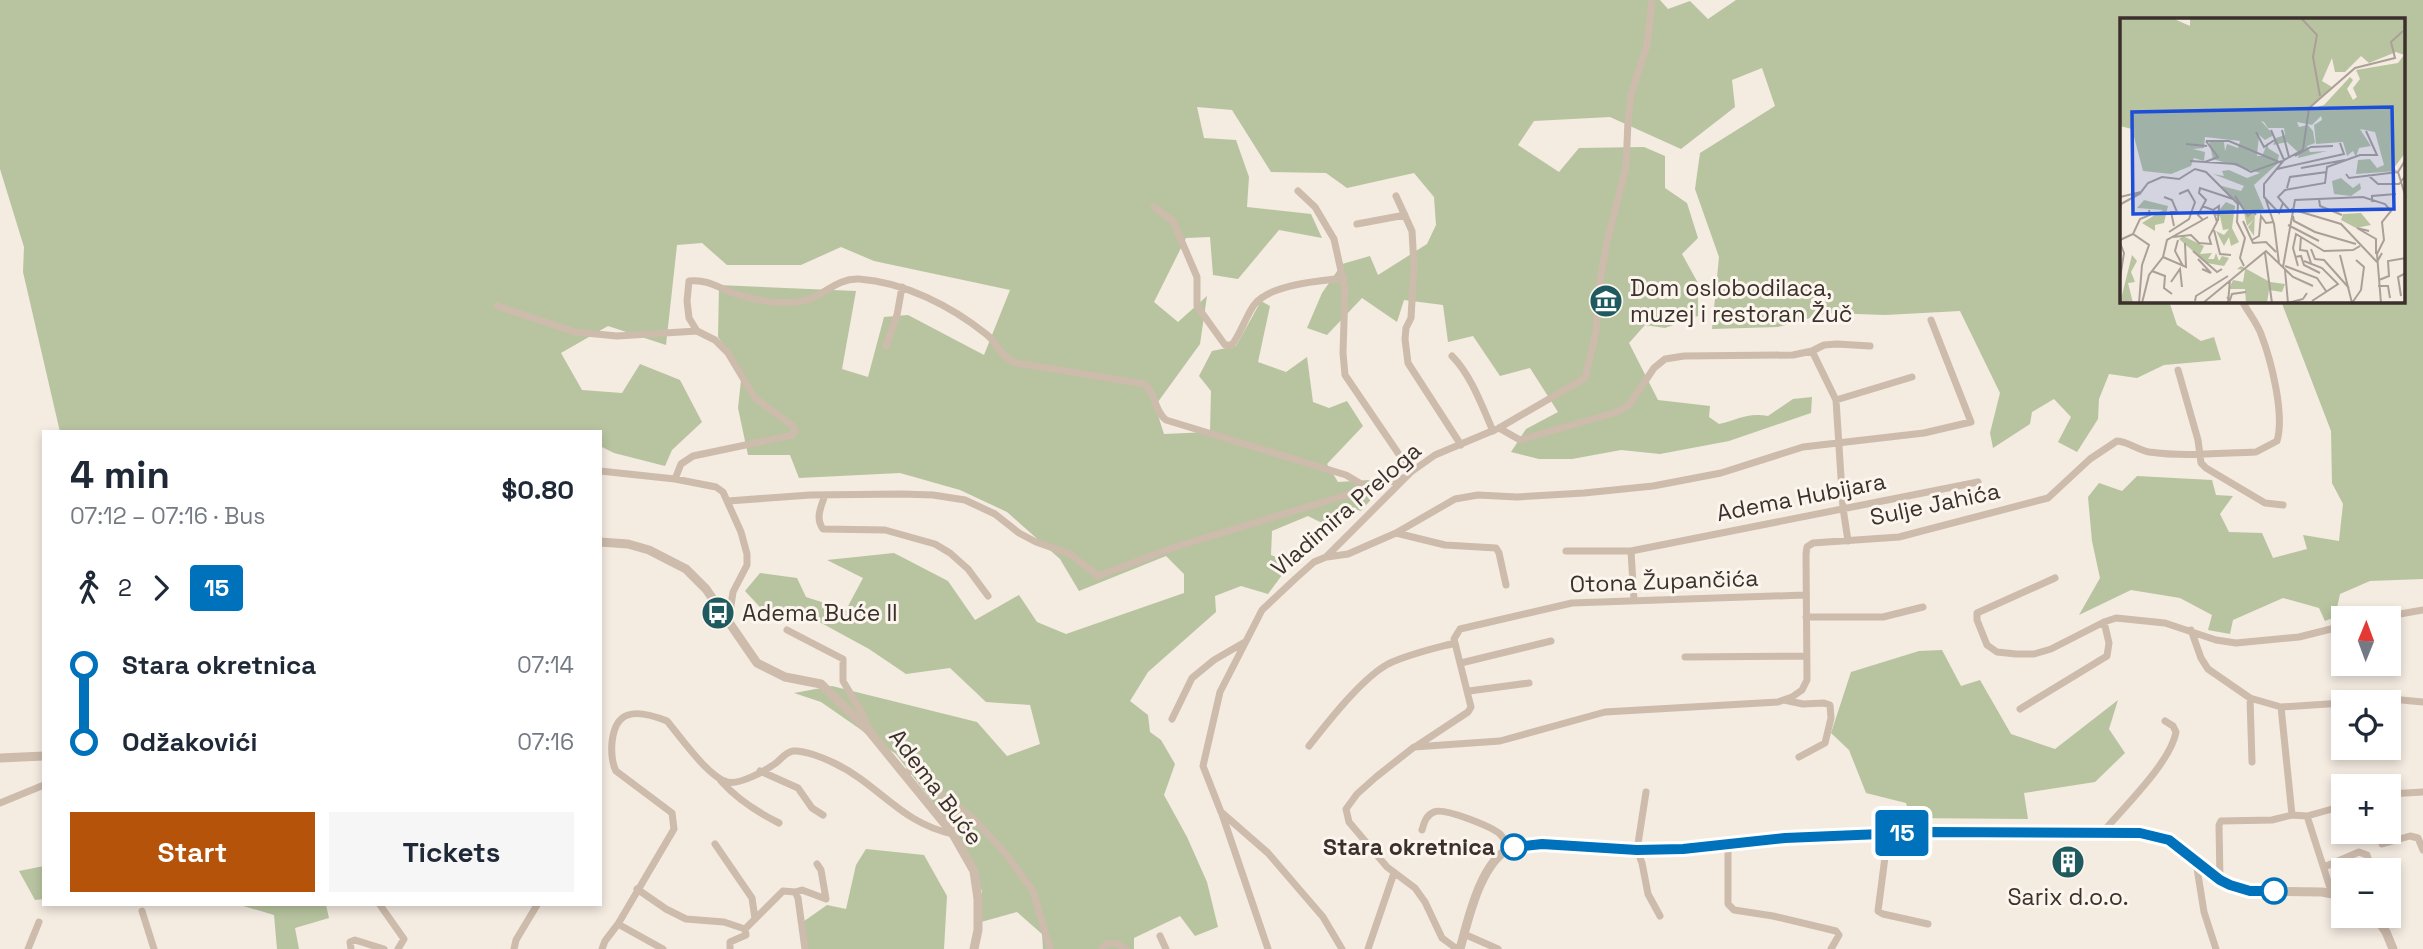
<!DOCTYPE html>
<meta charset="utf-8">
<style>
:root{--surface:#fff;--page:#f6f6f7;--text:#1f2937;--muted:#747a83;--accent:#b45309}
body{margin:0;font-family:"Space Grotesk",sans-serif;background:var(--page);color:var(--text);height:100vh;display:flex;flex-direction:column;font-size:26px;white-space:nowrap}
*{box-sizing:border-box;margin:0}
p{font-size:23px;color:var(--muted)}
.icon{flex:none;width:38px;height:38px;fill:none;stroke:currentColor;stroke-width:2;stroke-linecap:round;stroke-linejoin:round}
.map{position:relative;flex:1;overflow:hidden}
.side{position:absolute;left:42px;top:430px;width:560px;height:476px;display:flex;flex-direction:column;background:var(--surface);border-radius:0px;box-shadow:0 4px 10px #0003}
.side>*{flex:none}
.badge{padding:0 14px;border-radius:5px;font-size:24px;line-height:46px}
.needle{width:46px;rotate:1deg}
.fabs{position:absolute;left:2331px;top:606px;display:grid;gap:14px}
.fabs a{display:grid;place-items:center;width:70px;height:70px;border-radius:0px;background:var(--surface);box-shadow:0 4px 10px #0003;font-size:35px}
.map>.badge{position:absolute;translate:-50% -50%;box-shadow:0 0 0 4px #fff}
.legs{display:flex;align-items:center;gap:10px;height:77px;padding:0 28px;font-size:23px}
.legs p{margin-inline-start:auto}
.headline{display:flex;align-items:center;justify-content:space-between;height:119px;padding:0 28px}
h1{font-size:38px;font-weight:600;line-height:52px}
.action{display:flex;gap:14px;margin-top:auto;padding:14px 28px}
.action a{flex:1;height:80px;border-radius:0px;background:var(--accent);color:#fff;font-size:28px;font-weight:600;line-height:80px;text-align:center}
.action a+a{background:var(--page);color:var(--text)}
ul{padding:0 28px;list-style:none}
li{display:flex;align-items:center;gap:24px;height:77px;font-size:26px}
li i{display:grid;place-items:center;width:10px;height:100%;margin:0 9px;background:currentColor}
li i::after{content:'';width:18px;height:18px;margin:-9px;border:5px solid;border-radius:50%;background:var(--surface)}
li p{margin-inline-start:auto}
li:first-child i{background:linear-gradient(#0000 50%,currentColor 0)}
li:last-child i{background:linear-gradient(currentColor 50%,#0000 0)}
.map>svg:first-child{display:block}
.green{fill:#b8c4a0}
.lines{fill:none;stroke-linecap:round;stroke-linejoin:round}
.minor{stroke:#cdbbac;stroke-width:7}
.tertiary{stroke:#cdbbac;stroke-width:9}
.line-1-casing{stroke:#fff;stroke-width:16}
.line-1{stroke:#0072bc;stroke-width:10}
.stop-1-dot{fill:#fff;stroke:#0072bc;stroke-width:3.5}
.labels{text-anchor:middle;stroke-width:6;stroke-linejoin:round;paint-order:stroke}
.poi-label{font-size:23px;fill:#3b302b;stroke:#fbf5ee;text-anchor:start}
.street-label{font-size:23px;fill:#3b302b;stroke:#fbf5ee}
.stop-label{font-size:23px;font-weight:bold;fill:#3b302b;stroke:#fbf5ee;text-anchor:end}
.inset-road{fill:none;stroke:#aaa098;stroke-width:2}
.view{fill:#1d4ed8;fill-opacity:0.15;stroke:#1d4ed8;stroke-width:3.5}
.inset-edge{fill:none;stroke:#3b302b;stroke-width:3.5}
</style>
<div class="map">
<svg width="2423" height="949" viewBox="0 0 2423 949">
<rect width="100%" height="100%" fill="#f4ebe1"/>
<path class="green" d="M0,0H1660L1668,9L1690,1L1708,19L1736,0H2423V579L2370,581L2340,594L2335,617L2325,621L2319,608L2283,598L2233,620L2230,634L2208,630L2212,615L2180,598L2131,590L2079,615L2100,578L2092,541L2088,497L2099,483L2122,491L2137,476L2212,480L2216,495L2233,496L2220,514L2229,532L2262,533L2273,558L2307,549L2303,535L2339,541L2343,504L2332,483L2331,431L2281,301H2404V19H2122V301H2169L2177,325L2201,341L2214,337L2221,360L2164,365L2137,378L2109,374L2099,399L2098,419L2077,452L2058,442L2071,417L2054,399L2032,412L2030,424L1993,448L1990,433L2000,393L1960,311L1885,315L1828,313L1778,327L1712,329L1719,257L1695,189L1700,153L1775,106L1762,68L1732,80L1735,107L1681,149L1610,117L1534,121L1518,145L1559,172L1579,148L1644,147L1665,156V188L1687,203L1698,238L1682,254L1698,283V316L1665,328L1645,325L1629,343L1658,400L1710,406L1709,417L1719,424C1738,420 1747,412 1768,416L1793,399L1812,397L1811,413L1729,441L1660,454L1621,450L1572,459H1539L1511,452L1526,429L1558,412L1530,368L1500,376L1473,336L1448,342L1443,305L1404,300L1397,322L1362,298L1327,335L1307,328L1322,293L1342,264L1370,256L1378,275L1427,244L1436,225L1434,197L1414,173L1347,188L1326,173L1271,172L1232,110L1197,107L1204,138L1236,140L1249,177L1247,207L1311,214L1322,238L1279,230L1238,279L1213,275L1210,237L1186,238L1154,302L1178,322L1207,296L1200,344L1155,406L1164,434L1210,432L1211,391L1199,376L1212,351L1236,346L1261,301L1270,306L1258,362L1286,372L1307,357L1313,402L1329,408L1347,401L1363,426L1327,464L1338,482L1369,480L1375,495L1361,511L1344,506L1322,523L1308,516L1272,531L1271,555L1291,563L1268,594L1241,586L1215,596L1216,612L1148,672L1130,701L1148,715L1150,732L1161,740L1175,764L1164,795L1187,837L1207,882L1218,927L1195,936L1180,916L1134,938V949H1043L1042,934L1017,912L981,922L982,891L960,838L896,754L821,702L794,693L832,686L977,722L1007,756L1040,744L1030,705L986,702L950,668L906,674L869,649L803,613L771,619L745,591L760,573L797,578L806,597L846,610L863,578L827,560L894,553L948,581L975,620L1019,595L1037,622L1066,634L1184,593V574L1166,556L1079,591L1060,559L1007,512L960,490L900,473L799,478L790,455H748L738,408L742,371L718,337L719,285L856,291L842,369L868,377L884,317L908,315L984,355L1010,290L874,261L841,247L801,265H727L702,243L677,245L666,345L608,326L561,353L582,390L622,393L640,364L680,380L702,422L672,450L665,466L614,453L600,446V432H60L23,272L24,247L0,169Z
M1942,650L1961,686L1980,680L2011,734L2055,749L2118,700L2109,729L2125,753L2095,782L2024,793L2028,819L1910,818L1906,803L1866,793L1849,750L1831,733L1851,672L1919,651Z
M866,849L924,855L947,896L944,949H805L800,924L827,905L846,909L856,865Z
M44,866V899L35,900L19,871Z
M240,905H326L329,918L295,928L299,949H277L274,915Z"/>
<g class="lines">
<path class="minor" d="M1298,191L1315,207L1334,239L1345,289L1343,353L1345,375L1411,472
M1396,196L1412,231L1414,266L1411,318L1406,328L1405,339L1408,363L1461,445
M1154,207L1173,221L1197,277V306L1225,345H1232C1241,333 1245,318 1254,305C1270,284 1319,281 1344,278
M1357,224L1405,215
M497,306L575,332L617,336L697,331
M886,346L897,315L902,287
M1812,351L1836,400L1843,508L1848,541
M1452,356C1471,375 1482,406 1493,431
M2178,370L2198,440L2201,463L2206,468L2265,503L2283,505
M1836,400L1912,377
M1499,428L1520,440L1617,412L1629,405L1654,368L1665,359L1684,356L1793,355L1812,351L1824,345L1837,344L1870,346
M600,471L675,479L716,487L723,492L741,532L747,554V565L733,592L729,619
M675,479L681,464L693,456L793,435L795,431L793,426L755,398L728,353L715,340L697,331L689,318L687,301L689,281C705,279 716,286 730,292C743,297 759,300 772,302C784,303 799,303 810,299C827,292 839,278 859,279C904,282 951,306 986,334C999,344 999,356 1016,363L1145,384C1156,394 1154,411 1166,420L1346,475L1368,488
M825,495C821,507 815,518 823,529L885,530L935,544L950,553L968,569L988,596
M728,501L810,495L902,494L933,495L965,500L995,514L1019,533L1036,542L1070,554L1098,576L1175,547L1406,477
M1396,533L1445,545L1496,548L1499,553L1506,585
M1566,551H1631L1978,482
M1631,551L1634,601
M1327,557L1348,554L1396,533L1455,499L1478,495L1517,497L1584,493L1653,486L1721,473L1803,447L1924,433L1971,422L1931,320
M2055,578L1977,613V620L1987,645L1997,652L2016,654H2034L2051,649L2104,622L2116,618L2165,623L2216,640L2236,643L2299,637L2343,626
M1806,617H1883L1923,607
M2377,618L2423,610
M787,630L843,659V681L863,715L869,730
M2191,630L2201,658L2208,669L2250,698L2281,707L2343,703
M1685,657L1806,656
M1461,663L1551,641
M1469,691L1529,683
M2250,698L2252,762
M1784,700L1803,704L1824,703L1830,705L1831,718L1825,743L1799,757
M2358,702L2391,699L2423,702
M2281,707L2292,815
M2020,709L2107,656L2109,643L2104,622
M1172,719L1192,678L1214,660L1245,642
M1309,746C1328,722 1361,679 1388,664C1409,654 1432,649 1455,643
M1415,747L1468,712L1471,707L1454,639L1460,629L1572,603L1805,595
M760,771L798,788L812,808L823,815
M903,773L915,770L920,773L940,794L972,817L1006,854L1033,891L1050,949
M721,781C737,799 757,812 779,823
M1646,792L1637,850L1642,863L1648,894L1660,916
M2389,794L2423,792
M0,803L44,785
M1222,814L1268,949
M2307,816L2332,894
M1422,830C1424,823 1426,815 1434,812C1444,807 1492,827 1500,834C1504,838 1507,844 1510,848
M2102,833C2123,808 2171,762 2176,732L2173,726L2165,721
M1888,834L1878,911L1883,914L1928,924
M1728,843V904L1734,910L1773,916L1836,931L1839,935L1831,949
M715,844L752,898L755,919
M2382,844L2410,836L2418,838L2423,850
M2196,862L2204,912L2216,949
M2324,867L2359,852L2367,855L2372,870
M2220,880L2219,825L2221,821L2272,820L2292,815L2307,816L2343,806
M637,889L666,909L686,919L724,922L745,929
M795,892L802,890L826,899L821,870L817,864
M380,905L404,939L398,949
M142,911L154,949
M618,924L663,949
M1464,934L1498,949
M1160,936L1166,949
M28,949L39,922
M351,949L350,942L355,940L384,949
M514,949L516,940L537,905
M602,949L605,941L618,924L674,829L672,813L616,771C609,758 609,721 628,715C639,711 657,717 667,721C679,735 708,777 727,782C740,785 765,771 776,763C781,759 786,752 793,751C804,750 824,758 834,763C879,784 900,823 953,834
M730,949V942L746,935L745,929L783,891L795,892L798,898L805,949
M1102,949L1106,944L1116,943L1126,949
M1342,949L1323,917L1268,853L1221,812L1203,766L1220,692L1262,610L1295,579L1314,562L1326,557L1411,472L1435,455L1499,428L1585,378L1596,332L1598,292L1607,242L1626,167L1628,121L1631,95L1647,45L1652,0
M1368,949L1394,873
M1457,949L1442,938L1425,902L1415,888L1387,867L1349,822L1346,809L1357,794L1376,777L1414,747L1500,741L1605,712L1778,702L1792,697L1802,690L1807,680L1806,554L1807,547L1813,543L1899,537L2048,498L2090,459L2117,441C2129,442 2138,450 2149,452C2184,457 2221,453 2256,452L2277,441C2285,414 2271,360 2261,334C2257,323 2248,312 2242,301"/>
<path class="tertiary" d="M600,542L628,544L649,550L686,569L706,589L757,663L785,677L821,684L869,731L953,834L974,871L978,899V930L974,949
M0,758L44,756
M2374,915L2386,932L2393,949
M1460,949C1468,920 1481,860 1511,848C1528,841 1550,845 1569,846C1600,848 1632,850 1664,849C1704,849 1745,840 1785,838C1903,830 2022,834 2140,833L2169,840L2220,880L2250,891L2322,892L2343,896"/>
</g>
<g class="lines">
<defs>
<path id="line-1" d="M1514,847L1542,844L1637,850L1683,849L1785,838L1929,832L2140,833L2169,840L2220,880L2230,885L2250,891H2274"/>
</defs>
<use href="#line-1" class="line-1-casing"/>
<use href="#line-1" class="line-1"/>
</g>
<defs>
<symbol id="museum-disc" viewBox="-11 -11 22 22"><circle r="9.5" fill="#1f5a5e" stroke="#fbf5ee"/><path d="M0-6L6-3V-2H-6V-3ZM-5-1h2V3h-2ZM-1-1h2V3h-2ZM3-1h2V3H3ZM-6 4H6V6H-6Z" fill="#fff"/></symbol>
<symbol id="bus-disc" viewBox="-11 -11 22 22"><circle r="9.5" fill="#1f5a5e" stroke="#fbf5ee"/><path d="M-5-6H5V4H4V6H2V4H-2V6H-4V4H-5ZM-3.5-4V0h7V-4ZM-3.5 1.2v1.5H-2V1.2ZM2 1.2v1.5H3.5V1.2Z" fill="#fff"/></symbol>
<symbol id="building-disc" viewBox="-11 -11 22 22"><circle r="9.5" fill="#1f5a5e" stroke="#fbf5ee"/><path d="M-4-6H4V6H1V3H-1V6H-4ZM-2.5-4.3h1.7v1.8h-1.7ZM.8-4.3h1.7v1.8H.8ZM-2.5-1h1.7V.8h-1.7ZM.8-1h1.7V.8H.8Z" fill="#fff"/></symbol>
</defs>
<g fill-rule="evenodd">
<use href="#museum-disc" x="1587" y="282" width="38" height="38"/>
<use href="#bus-disc" x="699" y="594" width="38" height="38"/>
<use href="#building-disc" x="2049" y="843" width="38" height="38"/>
</g>
<g class="stop-1-dot">
<circle cx="1514" cy="847" r="12"/>
<circle cx="2274" cy="891" r="12"/>
</g>
<g class="labels">
<g class="poi-label">
<text x="1630" y="296">Dom oslobodilaca,<tspan x="1630" dy="26">muzej i restoran Žuč</tspan></text>
<text x="742" y="621">Adema Buće II</text>
<text x="2068" y="905" text-anchor="middle">Sarix d.o.o.</text>
</g>
<g class="street-label">
<text transform="translate(1801 497) rotate(-11)" y="8">Adema Hubijara</text>
<text transform="translate(1935 504) rotate(-12)" y="8">Sulje Jahića</text>
<text transform="translate(1346 509) rotate(-41)" y="8">Vladimira Preloga</text>
<text transform="translate(1664 581) rotate(-2)" y="8">Otona Župančića</text>
<text transform="translate(936 787) rotate(53)" y="8">Adema Buće</text>
</g>
<g class="stop-label">
<text x="1495" y="855">Stara okretnica</text>
</g>
</g>
<g transform="translate(2120 18)">
<rect width="285" height="285" fill="#f4ebe1"/>
<path d="M0,0H52L70,8V0H285V135L274,150L277,153L236,156L238,142L250,141L257,150L264,147L255,114L240,111L251,128L239,130L236,139L233,133L227,138L223,124L196,126L194,107L202,102L201,98L192,107L177,104L179,109L188,107L193,113L195,125L187,128L190,134L207,133L178,140L179,135L167,124L153,127L156,120L165,117L164,110H148L144,104L141,103L154,117L145,122L139,117L137,138H142L148,124V130L159,137L157,146L134,167L144,191L135,193L134,218L128,209L134,201L127,208L123,190L98,167L121,173L124,168L93,156L104,158L102,153L109,152L127,160L140,155L93,141L89,123L104,124L105,133L107,126L118,130L120,123L85,119L84,130L73,131L85,134L84,143L74,140L71,148L51,156L23,153L12,111L0,108ZM276,34L284,37L278,45L236,52L240,61L233,70L237,79L233,82L227,71L233,62L230,59L204,87L190,91L212,69L202,63L212,40L215,54H225L241,38L249,45ZM221,160L233,170L240,165L241,171L231,178L214,176L212,163ZM24,182L48,188L44,205L35,207V213L22,205L43,192L17,190ZM106,184L115,188L112,210L119,224L111,228L109,219L104,228L96,213L104,217L109,211L103,212L100,198H94ZM241,195L251,207L236,210L221,202L223,196ZM63,218L84,228L80,236L92,235L88,241H94L96,235L99,243L102,238L109,240L104,248L87,245L59,221ZM12,237L17,243L11,254L15,264L8,265L13,285H0ZM121,248L150,264L165,266L162,274L149,272L147,285H126L125,271H109L113,262L123,264L125,252L117,251Z" fill="#b8c4a0" fill-rule="evenodd"/>
<path class="inset-road" d="M181,0L197,17L193,39L200,78M151,112L164,142M162,112L169,139M136,114L144,129L156,121M86,123H109L159,144M66,126L87,128M175,138L191,129L213,128M286,141L278,154L286,180M70,143L116,146L131,154L162,143M85,144L98,139L86,123M181,150L225,142M157,151L224,136L220,125M226,156L229,160L278,154M248,157L258,166H279L286,157M167,170L170,159L207,154M115,178L128,198L133,193L136,197M0,179L21,174L28,165L42,159L59,161L75,151L86,154L118,186L117,204L125,220L120,240L124,248M44,179L52,182L57,194H51L54,208M145,179L154,206L159,245M199,181L200,188L222,197M252,184V178L276,176M163,185L159,195L144,179V166L164,142L183,132L189,90L235,50L275,40L271,24L283,13M82,188L93,192L99,188L98,203M0,191L1,186L21,175M171,191L221,206L257,244L262,235M170,193L158,179L165,172L205,165L207,149L240,137H257L246,113M173,198L174,203L195,214L236,226M83,202L78,197L86,182L79,175L80,170L113,181M123,203L133,225L146,224L156,234M168,207L199,223M94,212L100,236L111,237M249,213L237,210L256,221V236M49,214L69,201L75,184L68,172L59,176M13,216L20,201L30,197L29,192M53,219L71,217L79,225L91,226L89,219L97,204L93,192M181,219L180,232L187,233L191,245M0,222L13,216L29,227L22,247L19,285M58,222L55,233L63,248M132,222L139,218L141,198L146,205L154,204M0,225L4,235L0,260M191,231L195,241L204,242L229,270M73,233L97,254L102,251M145,235L152,285M220,237L232,285M43,239L66,249L65,225M175,239L181,238L184,247L200,255M78,241L91,255L82,251M184,243L202,250L218,266L192,283M165,248L197,260L206,273M178,248L173,230L176,216L204,233L233,232L240,228M163,249L175,182L243,179L265,186L271,193L262,204L264,222L257,236L261,285M165,252L168,285M32,253L45,258L44,270L52,276M259,262L269,258L268,243L286,240M51,264L60,251L62,269M258,268H268L270,280M281,278L278,259L286,255M107,279L110,282L112,276L126,274M75,283L76,278L108,258M22,285L29,257L43,239L47,222L88,199M83,285L146,233L173,259L193,268M108,285L110,262M168,285L183,281L187,275M232,285L241,272L244,249L236,242"/>
<path class="view" d="M272,89L274,191L13,196L12,94Z"/>
<rect width="285" height="285" class="inset-edge"/>
</g>
</svg>
<div class="fabs">
<a><svg class="needle" viewBox="-14 -14 28 28"><path d="M0-13l5 13h-10z" fill="#e53935"/><path d="M0 13l5-13h-10z" fill="#747a83"/></svg></a>
<a><svg class="icon" aria-label="locate" viewBox="0 0 24 24"><circle cx="12" cy="12" r="6"/><path d="M12 2v4M12 18v4M2 12h4M18 12h4"/></svg></a>
<a>+</a>
<a>−</a>
</div>
<b class="badge" style="left:1902px;top:833px;background:#0072bc;color:#fff">15</b>
<section class="side">
<div class="headline"><div><h1>4 min</h1><p>07:12 – 07:16 · Bus</p></div><b>$0.80</b></div>
<div class="legs"><svg class="icon" aria-label="walk" viewBox="0 0 24 24"><circle cx="13" cy="4" r="2"/><path d="M13 8l-2 6 4 7M11 14l-3 7M7 12l3-4h3l4 4"/></svg>2<svg class="icon" aria-label="forward" viewBox="0 0 24 24"><path d="M9 5l7 7-7 7"/></svg><b class="badge" style="background:#0072bc;color:#fff">15</b></div>
<ul>
<li><i style="color:#0072bc"></i><b>Stara okretnica</b><p>07:14</p></li>
<li><i style="color:#0072bc"></i><b>Odžakovići</b><p>07:16</p></li>
</ul>
<div class="action"><a>Start</a><a>Tickets</a></div>
</section>
</div>
